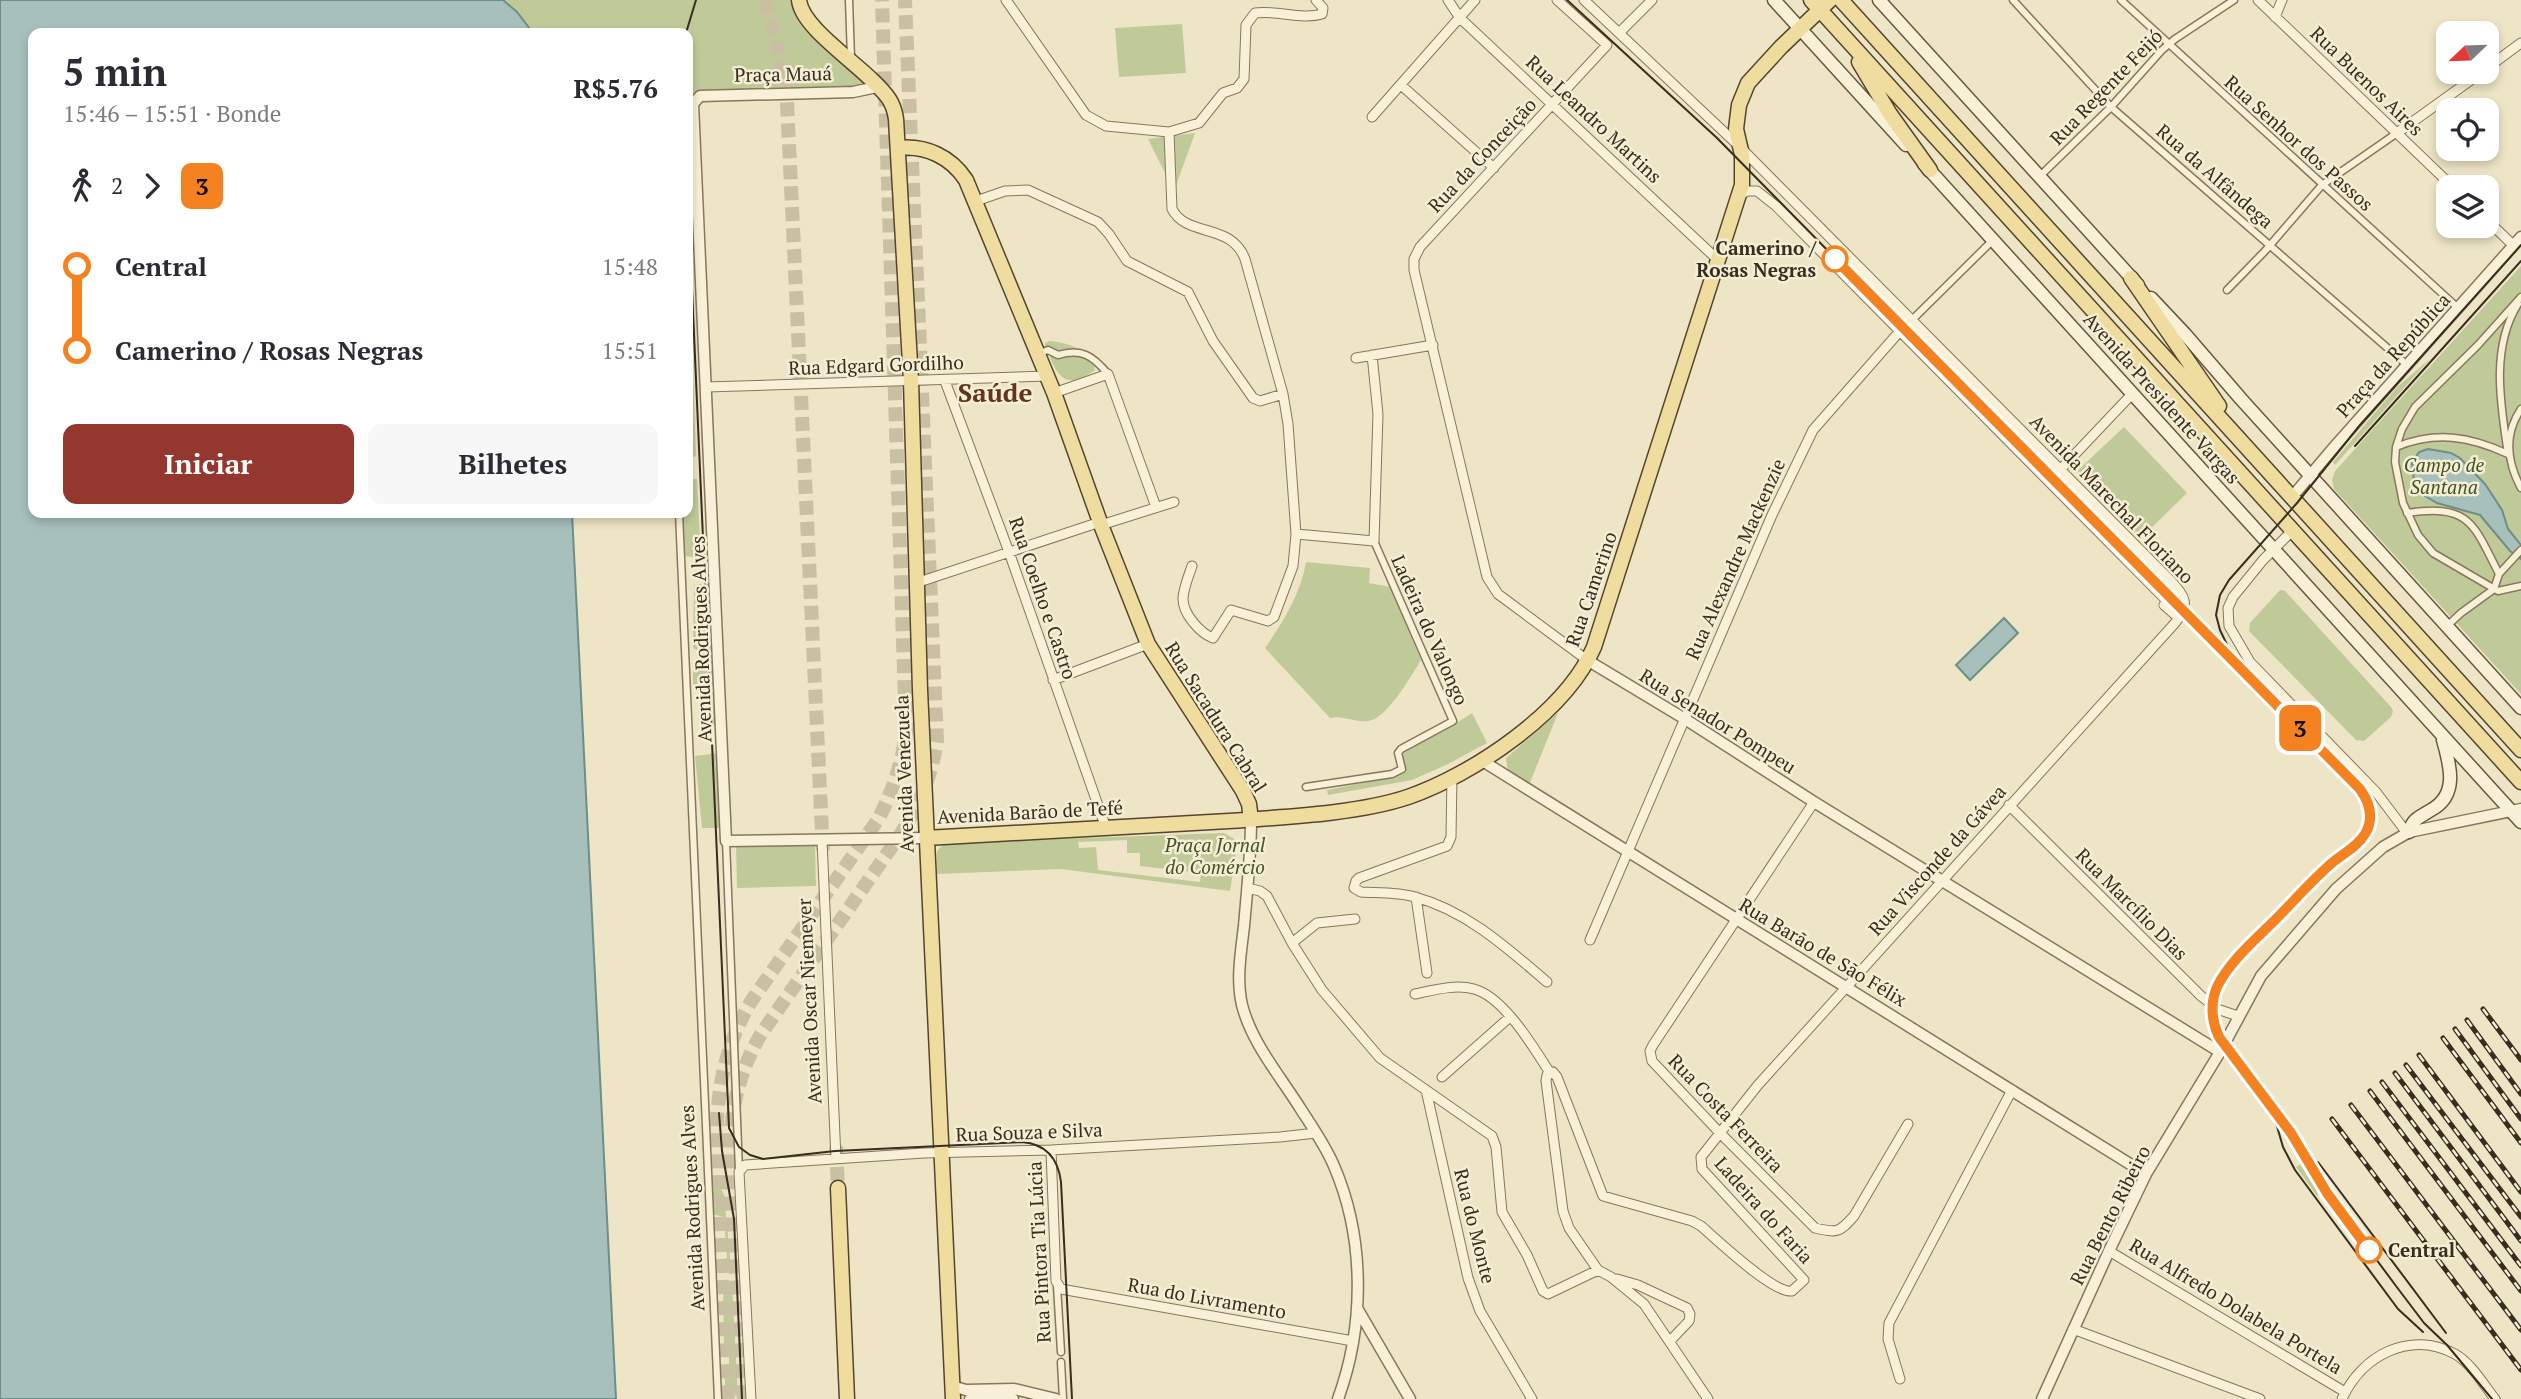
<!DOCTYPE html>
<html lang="pt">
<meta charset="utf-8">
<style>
:root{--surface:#fff;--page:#f7f7f7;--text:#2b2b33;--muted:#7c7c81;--accent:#94372e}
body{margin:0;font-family:"PT Serif",serif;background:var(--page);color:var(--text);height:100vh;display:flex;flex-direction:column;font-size:26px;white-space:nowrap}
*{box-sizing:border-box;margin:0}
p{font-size:23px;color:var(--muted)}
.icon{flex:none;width:38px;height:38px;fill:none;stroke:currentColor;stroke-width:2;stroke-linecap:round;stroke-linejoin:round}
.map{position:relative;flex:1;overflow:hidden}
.drawer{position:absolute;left:28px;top:28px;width:665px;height:490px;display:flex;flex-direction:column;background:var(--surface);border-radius:14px;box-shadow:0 4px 10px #0003}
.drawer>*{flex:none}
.badge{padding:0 14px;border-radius:10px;font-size:24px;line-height:46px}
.needle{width:46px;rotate:247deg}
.buttons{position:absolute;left:2436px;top:21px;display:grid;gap:14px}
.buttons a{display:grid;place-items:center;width:63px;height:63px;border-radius:14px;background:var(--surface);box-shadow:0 4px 10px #0003;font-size:35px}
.map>.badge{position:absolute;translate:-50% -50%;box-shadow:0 0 0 4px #fff}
.legs{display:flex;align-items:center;gap:10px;height:77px;padding:0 35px;font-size:23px}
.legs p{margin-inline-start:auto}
.head{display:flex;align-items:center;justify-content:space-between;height:119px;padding:0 35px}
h1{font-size:38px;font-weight:700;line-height:52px}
.cta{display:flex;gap:14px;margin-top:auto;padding:14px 35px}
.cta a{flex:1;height:80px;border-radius:14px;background:var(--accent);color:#fff;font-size:28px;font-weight:700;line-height:80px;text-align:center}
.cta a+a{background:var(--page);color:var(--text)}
ul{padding:0 35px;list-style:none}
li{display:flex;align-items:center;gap:24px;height:84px;font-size:26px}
li i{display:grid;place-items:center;width:10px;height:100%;margin:0 9px;background:currentColor}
li i::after{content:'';width:18px;height:18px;margin:-9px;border:5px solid;border-radius:50%;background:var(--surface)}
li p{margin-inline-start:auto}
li:first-child i{background:linear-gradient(#0000 50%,currentColor 0)}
li:last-child i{background:linear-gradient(currentColor 50%,#0000 0)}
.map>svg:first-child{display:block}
.green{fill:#c0ca99;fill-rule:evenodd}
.water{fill:#a7c0bb;stroke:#6d8e89;stroke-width:2}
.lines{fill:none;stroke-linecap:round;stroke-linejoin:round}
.primary-tunnel{stroke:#c9c0a4;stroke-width:14;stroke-dasharray:14 7;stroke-linecap:butt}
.trunk-tunnel{stroke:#c9c0a4;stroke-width:14;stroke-dasharray:14 7;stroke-linecap:butt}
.pedestrian-casing{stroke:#87775c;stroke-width:9}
.minor-casing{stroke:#87775c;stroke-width:11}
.tertiary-casing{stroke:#87775c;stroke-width:13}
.secondary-casing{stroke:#69583f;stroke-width:15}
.primary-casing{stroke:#554530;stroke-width:17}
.pedestrian{stroke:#f8f1d8;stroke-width:6}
.minor{stroke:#f8f1d8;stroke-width:9}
.tertiary{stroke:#f8f1d8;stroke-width:10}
.secondary{stroke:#f8f1d8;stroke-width:12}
.primary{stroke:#eedd9e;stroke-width:14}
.tram{stroke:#382d1f;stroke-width:2}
.rail-casing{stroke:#382d1f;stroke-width:5}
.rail{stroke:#f4eed4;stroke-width:2.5;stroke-dasharray:8;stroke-linecap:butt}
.line-1-casing{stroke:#fff;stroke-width:16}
.line-1{stroke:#f58220;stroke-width:10}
.stop-1-dot{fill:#fff;stroke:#f58220;stroke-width:3.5}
.labels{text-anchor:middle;stroke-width:5;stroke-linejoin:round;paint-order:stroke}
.street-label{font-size:19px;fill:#382d1f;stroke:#f4eed4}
.stop-label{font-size:19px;font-weight:bold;fill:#382d1f;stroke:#f4eed4;text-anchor:end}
.park-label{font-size:19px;font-style:italic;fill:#445326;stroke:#f4eed4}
.district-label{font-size:26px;font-weight:bold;fill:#633420;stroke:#f4eed4}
</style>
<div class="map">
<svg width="2521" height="1399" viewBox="0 0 2521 1399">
<rect width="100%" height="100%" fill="#ede5c5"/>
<path class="green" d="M503,0H797L876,87L688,104V33H533L517,12Z
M1182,24L1186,73L1119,77L1115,28Z
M1195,133L1174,191L1148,139Z
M2521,266V694L2334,489L2332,480L2335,471Z
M1050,341C1068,343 1093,350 1095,370C1063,393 1057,374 1045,346V343Z
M2430,359L2335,465L2333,462L2397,387Z
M688,375H693L696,456L688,459Z
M2124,427L2187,493L2140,539L2076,472Z
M688,479H697L701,558L684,556L683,513H688Z
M1306,562L1370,568L1369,583L1390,587L1421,660C1411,676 1387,719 1368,721C1355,723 1344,715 1330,718L1265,648C1283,622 1301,593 1306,562Z
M710,583L716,726L700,728L699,687L693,685V670L697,669V650L693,648L694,585Z
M2280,590L2285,591L2391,707L2393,711L2391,717L2364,741L2356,740L2249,631L2250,623Z
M1472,713L1487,743L1448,764L1412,780L1328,795L1327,790L1383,779L1405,771L1401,756L1403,751L1444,731Z
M1558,713L1529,785L1508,772L1506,758Z
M718,753L720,828H702L695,756Z
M1224,833L1236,840L1237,847L1230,891L1061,869L936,874L937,851L945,843ZM1127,840V853H1140V866L1201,873L1200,882L1098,870L1096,847L1079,848L1078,842Z
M736,843L815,845L816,886L737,888Z
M2305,1161L2323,1191L2317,1196L2296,1167Z
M715,1183L719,1184L724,1195L731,1267L727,1269L719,1266L718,1260L727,1258L724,1217L712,1214L711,1184Z
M732,1283L738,1396L725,1393V1373L729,1370V1353L724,1354L723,1285Z"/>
<path class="water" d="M0,0H503L517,12L533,33H33V513H572L616,1399H0Z
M2428,449L2451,453L2460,458L2485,484L2502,510L2508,529L2521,545V559L2510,551L2480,515L2437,503L2425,496L2414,481L2412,463L2419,452Z
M2004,618L2018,633L1970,680L1956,665Z"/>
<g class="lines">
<path class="primary-tunnel" d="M765,0L786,82L823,853
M836,1146L838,1188"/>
<path class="trunk-tunnel" d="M728,1399C725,1346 722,1292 720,1239C716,1154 706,1075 752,1000L879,818C893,789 902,764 906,732L882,0
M744,1399C741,1349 737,1299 734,1248C729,1171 720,1104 761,1034L900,835C920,803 931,778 937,741L905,0"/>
<defs>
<path id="pedestrian" d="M849,0L851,58
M2013,0L2111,107L2407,365
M2121,0L2458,308
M2039,177L2111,107L2162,50L2175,39L2234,0
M2227,290L2265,251L2322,185L2397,133
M2521,297L2478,345L2415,407L2402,429L2396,447L2395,462L2403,503L2418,535L2433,553L2498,591L2521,586
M1912,320L1993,240
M1040,353L1048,350L1058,355C1082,348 1093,356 1108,374
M2521,409C2504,434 2507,462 2521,488
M2396,447C2436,431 2469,436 2508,454C2501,406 2490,349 2518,304
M679,513L718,1399
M2407,513C2470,504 2473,523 2499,574
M2447,626L2461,613L2494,589L2499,574L2521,550
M1306,787L1392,774L1402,769L1398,753L1401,749L1453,721L1374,541
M726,841L739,1171
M1057,1286L1061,1352
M1061,1362L1063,1399"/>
<path id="minor" d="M1006,0L1086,115L1106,126L1169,132
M1448,0L1460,18L1719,261
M1557,0L1607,45L1420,247L1414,259V270L1487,577L1498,594L1587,660
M1584,0L1740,147L2170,580C2185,597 2191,603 2175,623L1758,1085L1701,1157L1702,1169L1804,1280L1792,1291C1774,1294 1717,1240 1701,1226L1692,1221L1603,1196L1557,1077L1553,1072L1547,1075L1546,1081L1563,1211L1569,1228L1598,1270L1611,1277L1644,1304L1708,1399
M2258,0L2453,187
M2275,17L2282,0
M1619,33L1652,0
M2487,68L2521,43
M1401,85L1494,168
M1372,117L1475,0
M2397,133L2482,72
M1739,196L1747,191H1757L1776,206L2167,601L2164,605L2179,618
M976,201L1005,191L1028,190L1098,222L1109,234L1127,261L1188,292L1213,341L1253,398L1260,401L1283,394
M2487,220L2513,245
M1356,358L1433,345
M945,381L1009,552L1106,828
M706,387L1047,376
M1054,393L1108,374L1156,507
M2060,470L2132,394
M1101,525L1174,502
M2292,531L2263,560L2233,597L2228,608L2229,626L2250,662L2376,792L2407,833
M1296,534L1374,541L1378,414L1372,355
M1192,566C1189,575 1183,589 1183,599C1183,614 1200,633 1213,638L1231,610L1268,621L1274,617L1293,566L1296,534L1288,424L1283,394L1245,259C1231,222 1187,238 1172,209L1169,132L1199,123L1223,93L1237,88L1244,79L1246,25L1255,13C1277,10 1302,20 1322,14L1323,8L1316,0
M916,583L1100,522
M1053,680L1148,644
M1452,776L1451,837L1447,846L1359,878L1356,881L1354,888L1361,892C1379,893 1398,892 1415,897C1467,911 1507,948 1547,982
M1814,802L1653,1045L1650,1051L1652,1061L1719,1132L1815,1228C1837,1233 1839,1233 1854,1216L1908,1124
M2009,805L2201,996L2217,1009L2238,1016
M822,840L836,1159
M1247,888L1260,891L1267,896L1292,943L1322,990L1380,1058L1492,1136L1496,1147L1502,1212L1527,1255L1543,1291L1548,1294L1598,1270
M1416,897L1427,973
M1590,940L1772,515L1813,430L1900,331
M1292,943L1317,923L1355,919
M1415,994C1434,990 1455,984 1474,989C1504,997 1534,1048 1550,1073
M1442,1077L1510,1017
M1426,1090L1468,1278L1480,1311L1532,1399
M1051,1150L1056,1281L1061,1289L1353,1341
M2109,1251L2345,1392
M1617,1279L1638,1285L1687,1308L1690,1314L1689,1321L1670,1341
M2073,1329L2260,1399
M1900,1379L1888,1339L1889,1323L2012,1090
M751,1399L739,1172L745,1165L924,1153L1051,1150L1280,1137L1316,1133
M2342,1399C2362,1355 2410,1330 2455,1354C2471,1363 2484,1385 2495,1399"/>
<path id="tertiary" d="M877,87L853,92L700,96L693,104L726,841L926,838
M2292,497L2335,446L2521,237
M1587,660L1685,719L1814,802L2220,1052
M1481,760L2146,1174
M1251,820C1251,855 1247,891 1244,926C1241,952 1236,979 1242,1005C1252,1044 1281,1077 1302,1111C1313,1128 1326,1147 1334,1166C1365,1238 1365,1325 1338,1399
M1357,1308L1410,1399
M952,1386L966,1390L1014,1389L1056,1399
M970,1399H1013
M2042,1399L2109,1251L2146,1174L2220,1052L2261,976L2336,889L2383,847L2409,832L2521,809"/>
<path id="secondary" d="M1774,0L1906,145
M1879,0L2138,285
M1924,164L2521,822
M2151,298L2184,333L2241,399L2521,708
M2409,832C2413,818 2420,817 2431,810C2459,795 2450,765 2443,740"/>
<path id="primary" d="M799,0C802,31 870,70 889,99C893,105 895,112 896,119L911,381L920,690L953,1399
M1811,0L2521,782
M1841,0L2521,750
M1859,62L1890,114L1930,170
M898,148C926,145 951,157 966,180L1054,393L1101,525L1148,644L1243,791L1249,804L1251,820
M2131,278L2219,406
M926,838C1027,832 1128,827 1229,821C1283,817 1357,814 1408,797C1474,774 1566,712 1594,647L1742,185V155L1736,129L1739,105L1748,83L1781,47L1830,0
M838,1188L847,1399"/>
</defs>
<use href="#pedestrian" class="pedestrian-casing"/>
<use href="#minor" class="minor-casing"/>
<use href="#tertiary" class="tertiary-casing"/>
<use href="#secondary" class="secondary-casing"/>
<use href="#primary" class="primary-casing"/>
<use href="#pedestrian" class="pedestrian"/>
<use href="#minor" class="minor"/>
<use href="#tertiary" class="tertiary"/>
<use href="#secondary" class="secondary"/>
<use href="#primary" class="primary"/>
<path class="tram" d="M1567,0L1717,138L2364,795C2374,812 2370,828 2359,843L2310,883L2227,973L2218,985L2212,1006L2214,1025L2219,1037L2291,1133L2327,1193L2396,1286L2424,1323L2447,1345L2492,1399
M686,33L696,0
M688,198L729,1128L739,1147L750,1155L763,1159L835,1151L1022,1142C1046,1144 1058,1158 1061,1182L1072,1399
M2355,446L2521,261
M2230,651L2220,630L2216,615L2220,595L2229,580L2297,503L2360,425L2521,245
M719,1113L722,1151L734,1219L742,1399
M2274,1116L2283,1147L2295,1170L2398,1309L2423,1332
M2318,1162L2446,1333"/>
<defs>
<path id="rail" d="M2483,1009L2521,1060
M2467,1020L2521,1094
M2455,1029L2521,1119
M2443,1038L2521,1143
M2419,1055L2521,1192
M2406,1065L2521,1217
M2395,1073L2521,1241
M2382,1082L2521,1266
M2370,1091L2521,1291
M2351,1105L2521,1330
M2332,1119L2521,1370"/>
</defs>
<use href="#rail" class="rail-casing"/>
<use href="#rail" class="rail"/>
</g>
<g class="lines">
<defs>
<path id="line-1" d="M1835,259L2360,789C2370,803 2374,819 2365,834C2357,847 2344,853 2333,862C2312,880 2294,901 2275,920C2256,939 2231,960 2218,985C2210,1001 2211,1020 2219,1037L2291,1133L2327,1193L2369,1250"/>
</defs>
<use href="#line-1" class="line-1-casing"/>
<use href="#line-1" class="line-1"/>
</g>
<g class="stop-1-dot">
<circle cx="1835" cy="259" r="12"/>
<circle cx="2369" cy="1250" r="12"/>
</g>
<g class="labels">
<g class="street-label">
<text transform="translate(783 74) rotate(-1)" y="7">Praça Mauá</text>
<text transform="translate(2367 81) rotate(44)" y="7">Rua Buenos Aires</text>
<text transform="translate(2106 87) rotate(-46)" y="7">Rua Regente Feijó</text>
<text transform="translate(1594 119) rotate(43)" y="7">Rua Leandro Martins</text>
<text transform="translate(2299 143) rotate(42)" y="7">Rua Senhor dos Passos</text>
<text transform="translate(1482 155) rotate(-47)" y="7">Rua da Conceição</text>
<text transform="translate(2215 176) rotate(41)" y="7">Rua da Alfândega</text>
<text transform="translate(2393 355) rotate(-48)" y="7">Praça da República</text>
<text transform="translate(876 365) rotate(-2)" y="7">Rua Edgard Gordilho</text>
<text transform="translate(2162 398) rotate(48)" y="7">Avenida Presidente Vargas</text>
<text transform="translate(2112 499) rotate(46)" y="7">Avenida Marechal Floriano</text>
<text transform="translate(1735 559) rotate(-66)" y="7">Rua Alexandre Mackenzie</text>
<text transform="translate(1591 589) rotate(-71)" y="7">Rua Camerino</text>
<text transform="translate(1043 598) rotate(71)" y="7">Rua Coelho e Castro</text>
<text transform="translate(1430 630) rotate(66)" y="7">Ladeira do Valongo</text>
<text transform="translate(701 639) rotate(-92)" y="7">Avenida Rodrigues Alves</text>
<text transform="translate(1216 717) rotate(58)" y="7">Rua Sacadura Cabral</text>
<text transform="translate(1718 721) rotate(32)" y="7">Rua Senador Pompeu</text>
<text transform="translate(904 774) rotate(-92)" y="7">Avenida Venezuela</text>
<text transform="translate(1030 812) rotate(-3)" y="7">Avenida Barão de Tefé</text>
<text transform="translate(1937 860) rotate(-48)" y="7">Rua Visconde da Gávea</text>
<text transform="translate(2132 904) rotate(45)" y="7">Rua Marcílio Dias</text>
<text transform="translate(1823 952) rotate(31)" y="7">Rua Barão de São Félix</text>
<text transform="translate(809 1001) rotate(-93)" y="7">Avenida Oscar Niemeyer</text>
<text transform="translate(1726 1113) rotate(46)" y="7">Rua Costa Ferreira</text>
<text transform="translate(1029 1132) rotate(-2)" y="7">Rua Souza e Silva</text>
<text transform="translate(692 1208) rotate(-93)" y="7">Avenida Rodrigues Alves</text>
<text transform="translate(1764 1210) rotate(48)" y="7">Ladeira do Faria</text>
<text transform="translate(2110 1215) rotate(-63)" y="7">Rua Bento Ribeiro</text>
<text transform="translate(1475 1226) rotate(76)" y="7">Rua do Monte</text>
<text transform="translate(1039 1252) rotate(-93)" y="7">Rua Pintora Tia Lúcia</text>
<text transform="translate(1207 1298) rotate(10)" y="7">Rua do Livramento</text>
<text transform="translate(2236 1306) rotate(31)" y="7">Rua Alfredo Dolabela Portela</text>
</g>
<g class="stop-label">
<text x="1816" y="255">Camerino /<tspan x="1816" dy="22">Rosas Negras</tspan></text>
<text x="2388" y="1257" text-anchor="start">Central</text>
</g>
<g class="park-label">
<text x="2444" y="472">Campo de<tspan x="2444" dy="22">Santana</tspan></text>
<text x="1215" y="852">Praça Jornal<tspan x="1215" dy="22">do Comércio</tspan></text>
</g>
<g class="district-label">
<text x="995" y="402">Saúde</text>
</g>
</g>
</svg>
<div class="buttons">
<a><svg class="needle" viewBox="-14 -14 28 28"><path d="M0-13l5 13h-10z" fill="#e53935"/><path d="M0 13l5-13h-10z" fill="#7c7c81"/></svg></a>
<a><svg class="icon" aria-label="locate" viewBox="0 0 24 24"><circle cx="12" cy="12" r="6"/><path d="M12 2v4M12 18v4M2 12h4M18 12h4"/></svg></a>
<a><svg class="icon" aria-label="layers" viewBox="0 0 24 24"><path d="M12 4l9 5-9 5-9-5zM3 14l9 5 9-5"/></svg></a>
</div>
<b class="badge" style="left:2300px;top:728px;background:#f58220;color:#111">3</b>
<section class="drawer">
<div class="head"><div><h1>5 min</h1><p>15:46 – 15:51 · Bonde</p></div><b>R$5.76</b></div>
<div class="legs"><svg class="icon" aria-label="walk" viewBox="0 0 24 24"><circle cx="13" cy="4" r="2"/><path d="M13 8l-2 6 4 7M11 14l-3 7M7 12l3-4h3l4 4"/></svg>2<svg class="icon" aria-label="forward" viewBox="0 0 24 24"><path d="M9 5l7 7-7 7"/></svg><b class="badge" style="background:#f58220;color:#111">3</b></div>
<ul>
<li><i style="color:#f58220"></i><b>Central</b><p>15:48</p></li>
<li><i style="color:#f58220"></i><b>Camerino / Rosas Negras</b><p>15:51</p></li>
</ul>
<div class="cta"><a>Iniciar</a><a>Bilhetes</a></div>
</section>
</div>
